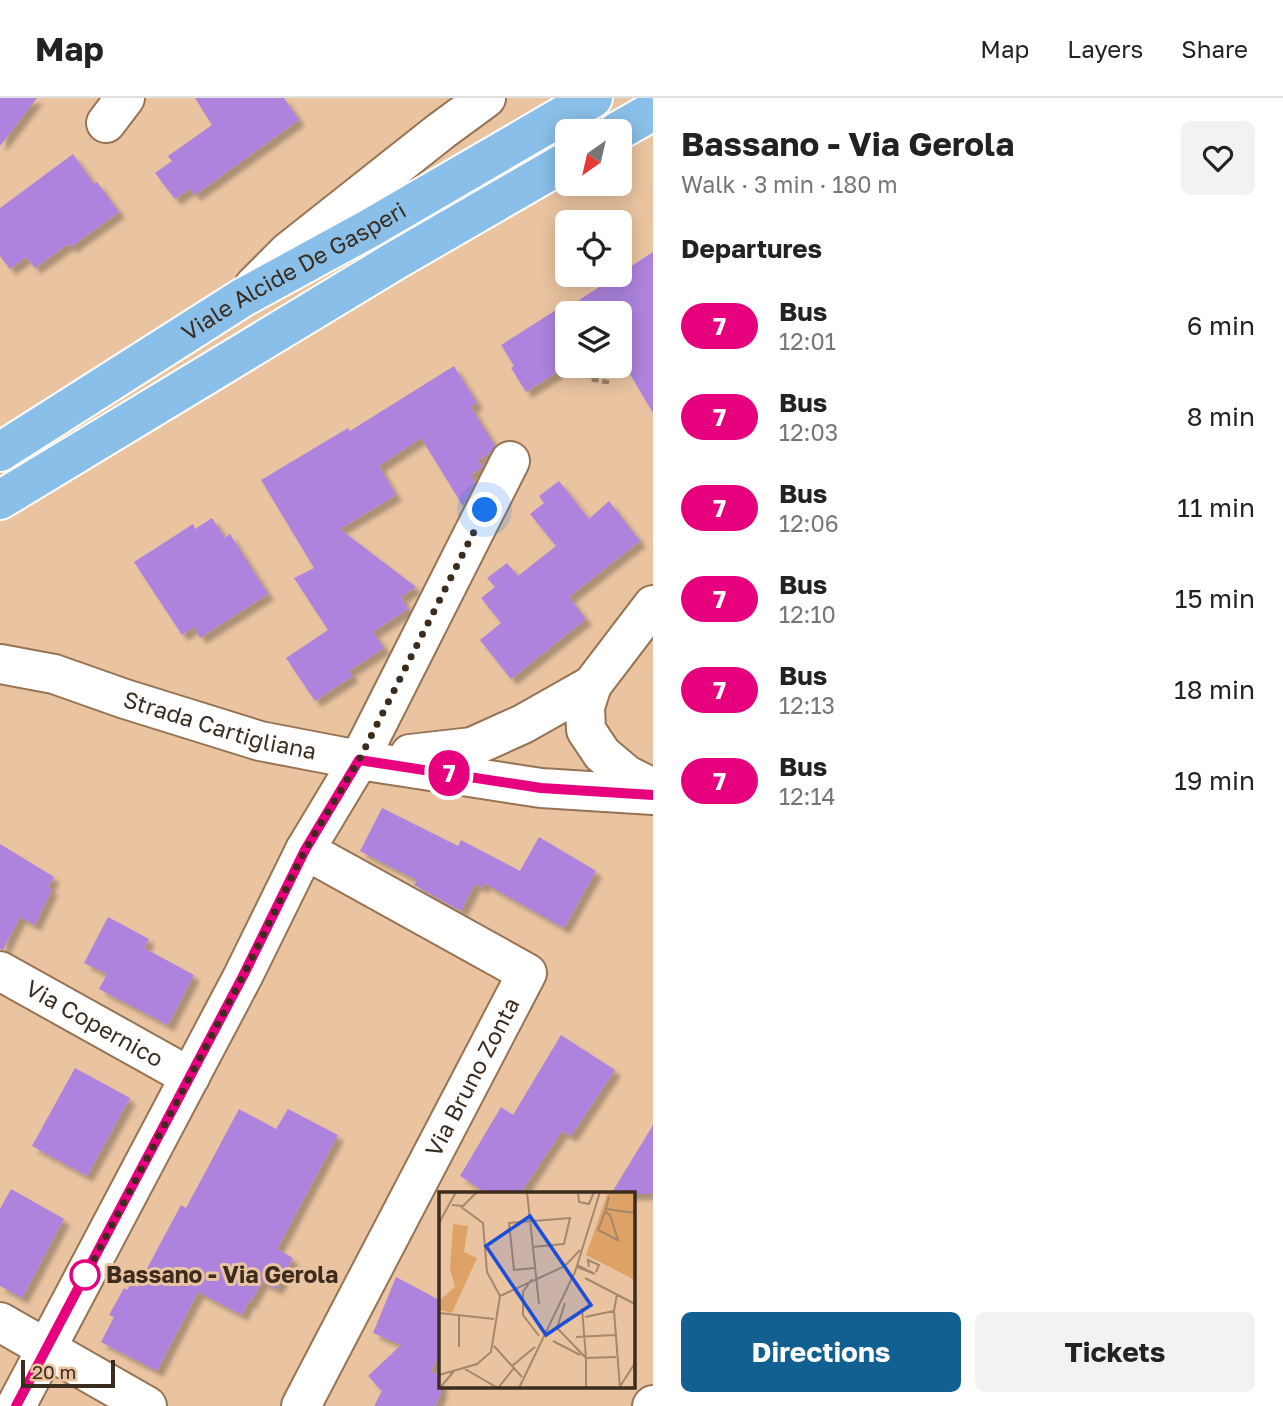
<!DOCTYPE html>
<meta charset="utf-8">
<style>
:root{--surface:#fff;--page:#f2f2f2;--text:#222;--muted:#767676;--line:#e0e0e0;--accent:#125f92}
body{margin:0;font-family:"Golos Text",sans-serif;background:var(--page);color:var(--text);height:100vh;display:flex;flex-direction:column;font-size:26px;white-space:nowrap}
*{box-sizing:border-box;margin:0}
p{font-size:23px;color:var(--muted)}
.icon{flex:none;width:38px;height:38px;fill:none;stroke:currentColor;stroke-width:2;stroke-linecap:round;stroke-linejoin:round}
.map{position:relative;flex:1;overflow:hidden}
.details{display:flex;flex-direction:column;background:var(--surface);width:630px}
.details>*{flex:none}
.badge{padding:0 14px;border-radius:23px;font-size:24px;line-height:46px}
.needle{width:46px;rotate:214deg}
.tools{position:absolute;left:555px;top:21px;display:grid;gap:14px}
.tools a{display:grid;place-items:center;width:77px;height:77px;border-radius:10px;background:var(--surface);box-shadow:0 4px 18px #0003;font-size:35px}
.scale{position:absolute;left:21px;bottom:18px;width:94px;box-sizing:border-box;padding-left:7px;border:4px solid #3b2c1e;border-top:0;font-size:19px;line-height:24px;white-space:nowrap;color:#3b2c1e;-webkit-text-stroke:5px #eac4a1;paint-order:stroke}
.you{position:absolute;width:35px;height:35px;margin:-18px;border:5px solid #fff;border-radius:50%;background:#1a73e8;box-shadow:0 0 0 10px #1a73e833}
.map>.badge{position:absolute;translate:-50% -50%;box-shadow:0 0 0 4px #fff}
h2{padding:0 28px;font-size:26px;line-height:63px}
.round{display:grid;place-items:center;flex:none;width:74px;height:74px;border-radius:10px;background:var(--page)}
.headline{display:flex;align-items:center;justify-content:space-between;height:119px;padding:0 28px}
h1{font-size:33px;font-weight:700;line-height:52px}
.button{display:flex;gap:14px;margin-top:auto;padding:14px 28px}
.button a{flex:1;height:80px;border-radius:10px;background:var(--accent);color:#fff;font-size:28px;font-weight:700;line-height:80px;text-align:center}
.button a+a{background:var(--page);color:var(--text)}
ul{padding:0;list-style:none}
li{display:flex;align-items:center;gap:21px;height:91px;padding:0 28px}
li div{flex:1}
li b{display:block;font-size:26px}
li em{font-style:normal}
li .badge{min-width:77px;font-weight:700;text-align:center}
header{display:flex;align-items:center;gap:42px;box-sizing:border-box;height:98px;padding:0 35px;background:var(--surface);border-bottom:2px solid var(--line)}
header strong{font-size:33px}
nav{display:flex;gap:38px;margin-inline-start:auto;font-size:24px}
main{display:flex;flex:1;min-height:0}
.map>svg:first-child{display:block}
.building{fill:#ad83de;filter:url(#shadow)}
.lines{fill:none;stroke-linecap:round;stroke-linejoin:round}
.minor-casing{stroke:#967353;stroke-width:42}
.major-casing{stroke:#fff;stroke-width:42}
.path{stroke:#a08369;stroke-width:4.5;stroke-dasharray:7 3.5;stroke-linecap:butt}
.minor{stroke:#fff;stroke-width:38}
.major{stroke:#89bfe8;stroke-width:38}
.line-casing{stroke:#fff;stroke-width:16}
.line{stroke:#e6007e;stroke-width:10}
.walk{stroke:#3b2c1e;stroke-width:7;stroke-dasharray:0 12.6}
.stop-dot{fill:#fff;stroke:#e6007e;stroke-width:3.5}
.labels{text-anchor:middle;stroke-width:6;stroke-linejoin:round;paint-order:stroke}
.street-label{font-size:23px;fill:#3b2c1e;stroke:#eac4a1}
.stop-label{font-size:23px;font-weight:bold;fill:#3b2c1e;stroke:#eac4a1;text-anchor:start}
.inset-road{fill:none;stroke:#a4876d;stroke-width:2}
.view{fill:#1d4ed8;fill-opacity:0.15;stroke:#1d4ed8;stroke-width:3.5}
.inset-edge{fill:none;stroke:#3b2c1e;stroke-width:3.5}
</style>
<header>
<strong>Map</strong>
<nav><a>Map</a><a>Layers</a><a>Share</a></nav>
</header>
<main>
<div class="map">
<svg width="653" height="1308" viewBox="0 0 653 1308">
<defs>
<filter id="shadow"><feDropShadow dx="6" dy="6" stdDeviation="2" flood-color="#0004"/></filter>
</defs>
<rect width="100%" height="100%" fill="#eac4a1"/>
<path class="building" d="M0,0H37L0,48Z
M195,0H284L299,22L195,97L190,91L175,101L155,75L172,63L168,58L212,27Z
M73,56L94,86L97,84L119,114L71,149L68,146L35,170L26,159L10,171L0,158V110Z
M653,154V315L620,259V215H567V268L526,294L511,270L514,268L501,247L567,205V210Z
M454,268L477,305L471,309L495,348L490,355L478,362L483,369L471,377L475,385L463,408L421,340L379,368L396,397L340,431L416,489L401,499L408,511L373,534L384,550L349,573L353,578L315,603L286,560L328,532L294,480L314,470L261,382L348,330L350,333Z
M559,383L589,421L609,403L640,443L569,499L586,521L511,581L480,542L501,525L481,500L495,489L487,480L507,465L518,478L556,448L530,416L544,405L539,398Z
M212,420L225,440L230,436L268,496L200,540L194,529L182,537L134,464L193,426L195,431Z
M382,710L458,748L461,742L520,773L539,739L596,773L564,830L484,785L482,790L475,786L461,813L414,787L417,782L360,753Z
M0,746L54,779L48,789L52,791L35,827L20,819L3,852L0,851Z
M108,819L149,841L144,850L194,877L168,927L99,891L107,876L84,865Z
M561,937L615,972L571,1038L562,1033L520,1096H488L460,1078L501,1009L513,1017Z
M75,970L130,1000L87,1078L32,1048Z
M239,1011L276,1031L288,1011L338,1037L277,1151L293,1160L277,1191L262,1184L250,1205L248,1204L242,1217L198,1194L157,1273L101,1244L114,1219L109,1217L124,1190L127,1192L131,1185L137,1189L181,1107L186,1110Z
M653,1027V1096H611Z
M11,1091L64,1121L22,1200L0,1188V1111Z
M396,1179L441,1203V1255L431,1273L441,1278V1295L435,1308H374L382,1293L368,1278L401,1247L373,1235Z"/>
<g class="lines">
<defs>
<g id="minor">
<path d="M106,25L125,0"/>
<path d="M254,188L288,154L441,33L486,0"/>
<path id="s1" d="M0,566L54,576L125,601L260,643L359,662L541,690L653,697"/>
<path d="M592,587L585,609L586,632L602,656L627,677L653,690"/>
<path d="M410,656L472,649L523,626L592,587L653,507"/>
<path id="s2" d="M0,873L190,979"/>
<path d="M0,1224L147,1308"/>
<path d="M16,1308L243,878L305,752L359,662L510,363"/>
<path id="s3" d="M301,1308L527,875L305,752"/>
<path d="M652,1308L653,1307"/>
</g>
<g id="major">
<path d="M618,33L653,13"/>
<path id="s4" d="M0,354L242,200L370,130L593,0"/>
<path d="M0,402L396,162L567,63"/>
</g>
</defs>
<use href="#minor" class="minor-casing"/>
<use href="#major" class="major-casing"/>
<path class="path" d="M590,276L607,278V284L589,281Z"/>
<use href="#minor" class="minor"/>
<use href="#major" class="major"/>
</g>
<g class="lines">
<defs>
<path id="line" d="M16,1308L243,878L305,752L359,662L541,690L653,697"/>
</defs>
<use href="#line" class="line-casing"/>
<use href="#line" class="line"/>
<path class="walk" d="M85,1177L84,1180L243,878L305,752L359,662L485,412"/>
</g>
<circle class="stop-dot" cx="85" cy="1177" r="14"/>
<g class="labels">
<g class="street-label">
<text dy="8" stroke="none"><textPath href="#s4" startOffset="345">Viale Alcide De Gasperi</textPath></text>
<text dy="8" stroke="none"><textPath href="#s1" startOffset="229">Strada Cartigliana</textPath></text>
<text dy="8" stroke="none"><textPath href="#s2" startOffset="108">Via Copernico</textPath></text>
<text dy="8" stroke="none"><textPath href="#s3" startOffset="371">Via Bruno Zonta</textPath></text>
</g>
<g class="stop-label">
<text x="106" y="1185">Bassano - Via Gerola</text>
</g>
</g>
<g transform="translate(439 1094)">
<rect width="196" height="196" fill="#eac4a1"/>
<path d="M169,0H196V88L147,63ZM14,32L29,34L25,60L38,66L13,121L1,118L0,109L16,95L11,76Z" fill="#dea267"/>
<path class="inset-road" d="M88,0L100,112M139,0L140,10L150,12L155,0M13,13L24,14L38,0M22,15L44,31L48,80L61,104M167,17L196,21M166,20L159,38L179,48L171,23L166,20L170,5M0,31L17,0M93,55L125,52L131,26L70,31L75,78L96,76M138,75L156,82L138,73M150,75L149,68L160,73L157,80M146,86L196,112M93,87L84,100V123L100,144M126,111L118,136L147,166V196M143,116L147,166L177,165M175,119L181,196M0,121L55,127M146,125L175,119L178,102M137,145L176,143M114,149L141,163M55,154L83,185M20,155V124M73,174L96,155M26,177L59,196M0,183L38,172L52,160L61,104L126,74L141,58M1,196L15,179M59,196L75,176M80,196L136,80L161,0M180,196L196,171"/>
<path class="view" d="M91,24L152,113L107,143L47,54Z"/>
<rect width="196" height="196" class="inset-edge"/>
</g>
</svg>
<div class="tools">
<a><svg class="needle" viewBox="-14 -14 28 28"><path d="M0-13l5 13h-10z" fill="#e53935"/><path d="M0 13l5-13h-10z" fill="#767676"/></svg></a>
<a><svg class="icon" aria-label="locate" viewBox="0 0 24 24"><circle cx="12" cy="12" r="6"/><path d="M12 2v4M12 18v4M2 12h4M18 12h4"/></svg></a>
<a><svg class="icon" aria-label="layers" viewBox="0 0 24 24"><path d="M12 4l9 5-9 5-9-5zM3 14l9 5 9-5"/></svg></a>
</div>
<div class="scale">20 m</div>
<div class="you" style="left:485px;top:412px"></div>
<b class="badge" style="left:449px;top:675px;background:#e6007e;color:#fff">7</b>
</div>
<section class="details">
<div class="headline"><div><h1>Bassano - Via Gerola</h1><p>Walk · 3 min · 180 m</p></div><a class="round"><svg class="icon" aria-label="heart" viewBox="0 0 24 24"><path d="M12 20l-8-8c-3-5 5-10 8-4 3-6 11-1 8 4z"/></svg></a></div>
<h2>Departures</h2>
<ul>
<li><span class="badge" style="background:#e6007e;color:#fff">7</span><div><b>Bus</b><p>12:01</p></div><em>6 min</em></li>
<li><span class="badge" style="background:#e6007e;color:#fff">7</span><div><b>Bus</b><p>12:03</p></div><em>8 min</em></li>
<li><span class="badge" style="background:#e6007e;color:#fff">7</span><div><b>Bus</b><p>12:06</p></div><em>11 min</em></li>
<li><span class="badge" style="background:#e6007e;color:#fff">7</span><div><b>Bus</b><p>12:10</p></div><em>15 min</em></li>
<li><span class="badge" style="background:#e6007e;color:#fff">7</span><div><b>Bus</b><p>12:13</p></div><em>18 min</em></li>
<li><span class="badge" style="background:#e6007e;color:#fff">7</span><div><b>Bus</b><p>12:14</p></div><em>19 min</em></li>
</ul>
<div class="button"><a>Directions</a><a>Tickets</a></div>
</section>
</main>
